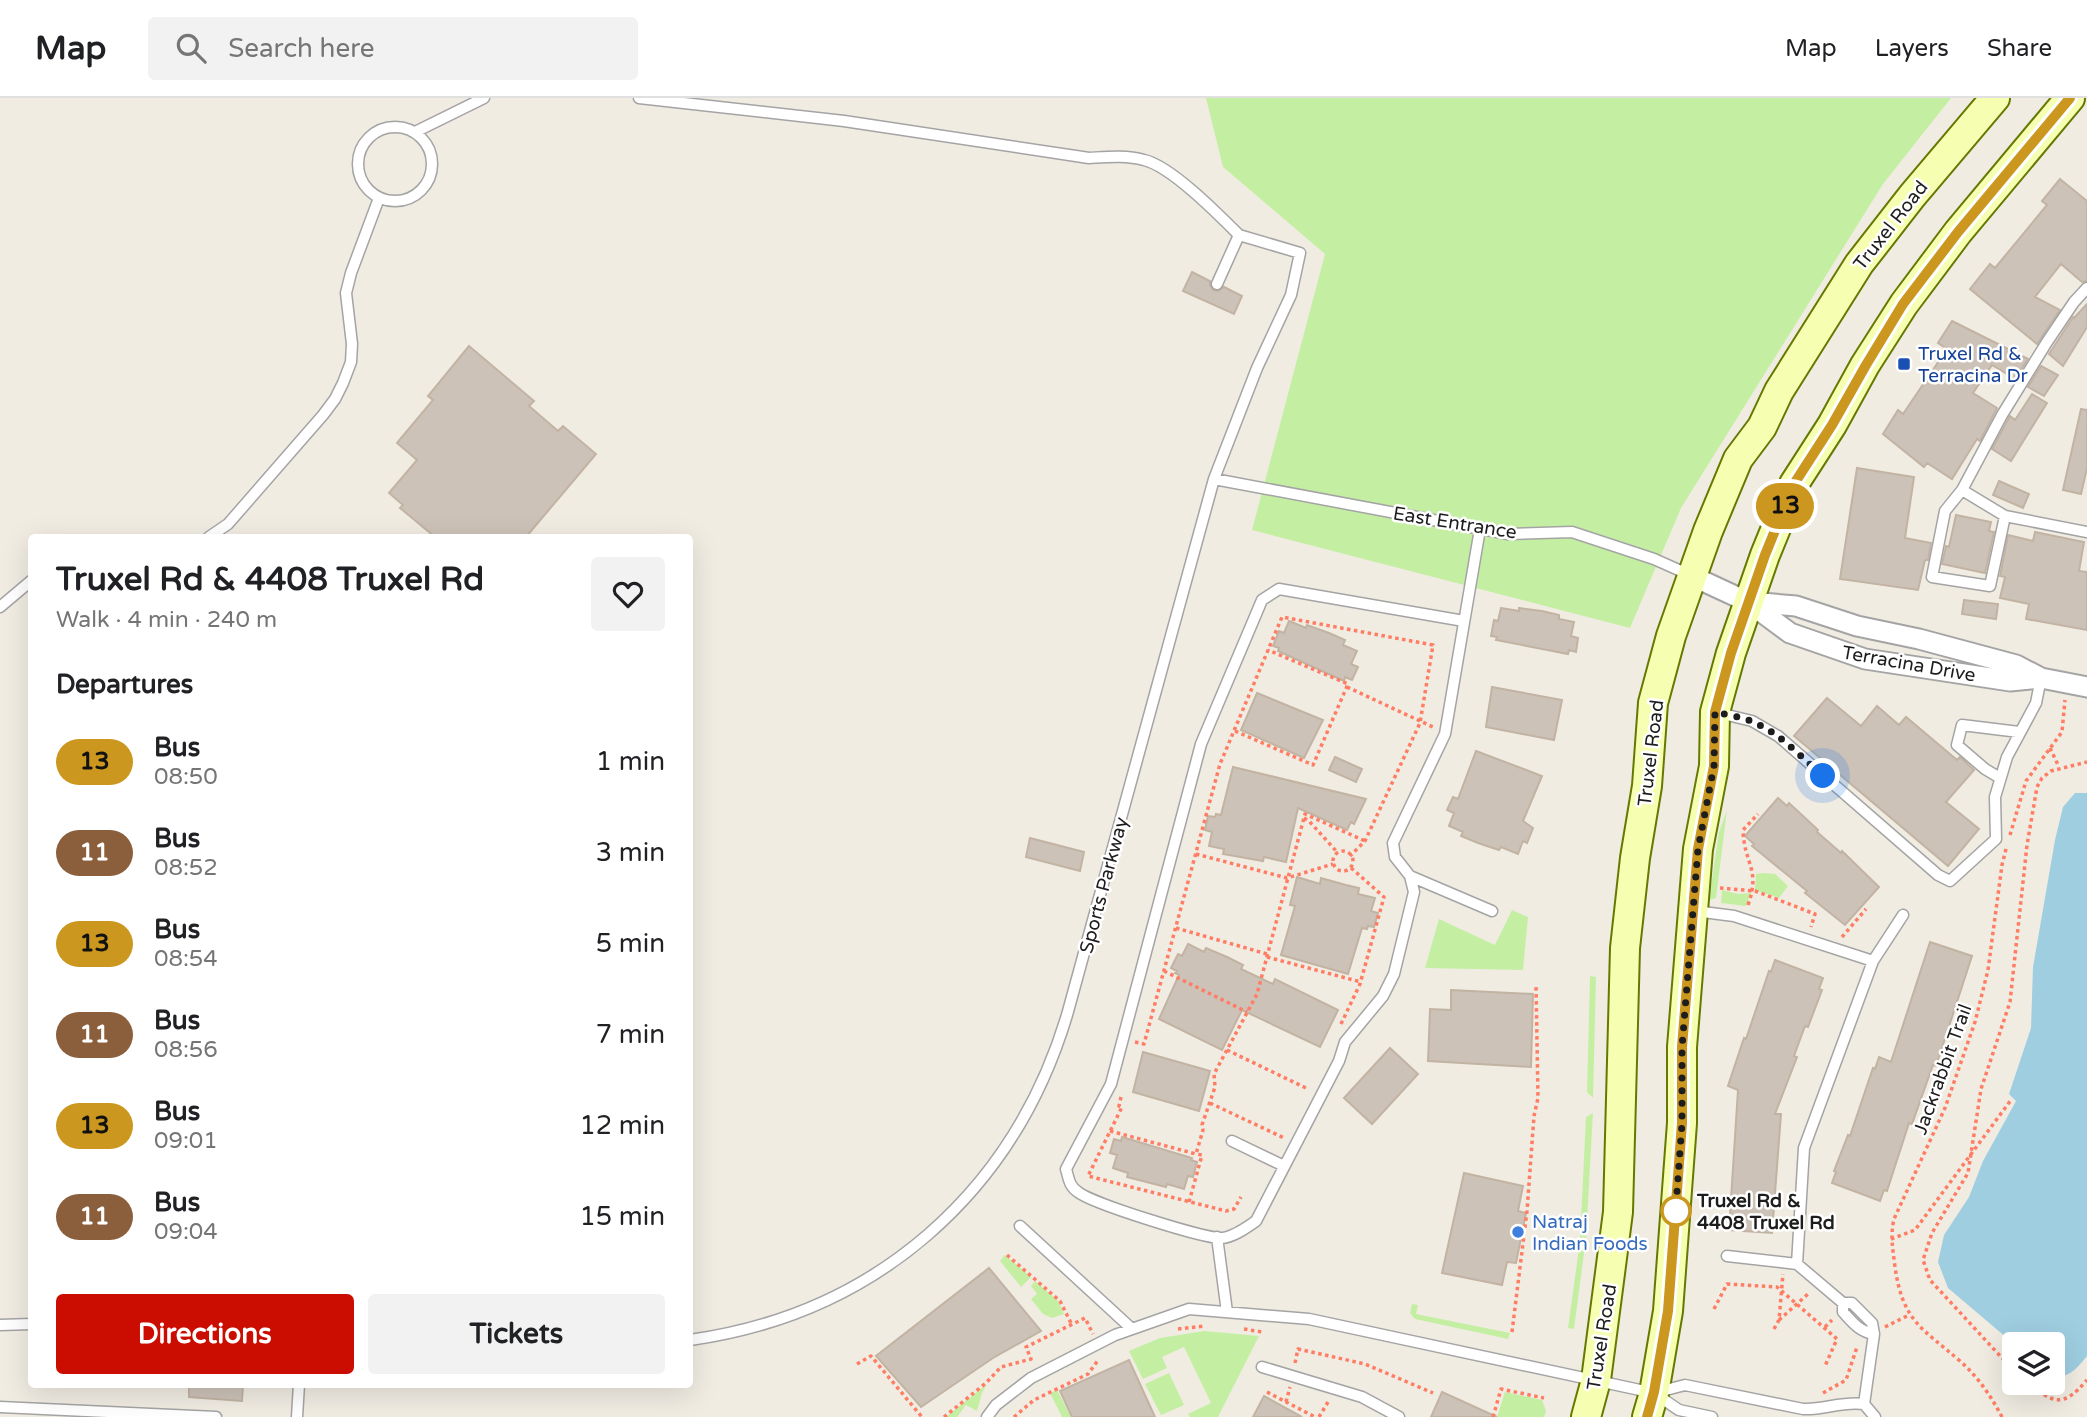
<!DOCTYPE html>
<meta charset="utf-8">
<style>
:root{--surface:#fff;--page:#f2f2f2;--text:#202124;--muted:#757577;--line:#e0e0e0;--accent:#cb0c00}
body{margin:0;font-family:"Varela Round",sans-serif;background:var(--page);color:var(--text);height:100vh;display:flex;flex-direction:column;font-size:26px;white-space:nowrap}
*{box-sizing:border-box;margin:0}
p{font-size:23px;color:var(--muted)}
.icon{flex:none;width:38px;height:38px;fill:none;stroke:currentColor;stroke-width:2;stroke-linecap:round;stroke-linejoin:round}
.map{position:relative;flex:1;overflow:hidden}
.side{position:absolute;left:28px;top:436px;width:665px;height:854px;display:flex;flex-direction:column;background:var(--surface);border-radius:7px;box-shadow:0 7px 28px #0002}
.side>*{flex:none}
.badge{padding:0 14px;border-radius:23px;font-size:24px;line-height:46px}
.fabs{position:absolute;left:2002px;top:1234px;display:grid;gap:14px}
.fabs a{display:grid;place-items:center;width:63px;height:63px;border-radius:7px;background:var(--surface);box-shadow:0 7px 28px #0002;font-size:35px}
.you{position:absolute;width:35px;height:35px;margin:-18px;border:5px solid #fff;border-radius:50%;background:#1a73e8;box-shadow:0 0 0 10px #1a73e833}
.map>.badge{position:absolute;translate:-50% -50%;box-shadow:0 0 0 4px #fff}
h2{padding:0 28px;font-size:26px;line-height:63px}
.round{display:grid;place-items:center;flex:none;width:74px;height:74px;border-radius:7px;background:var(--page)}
.summary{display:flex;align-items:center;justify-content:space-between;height:119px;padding:0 28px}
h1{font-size:33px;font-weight:800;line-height:52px}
.cta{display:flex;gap:14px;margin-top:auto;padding:14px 28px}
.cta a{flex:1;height:80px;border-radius:7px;background:var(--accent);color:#fff;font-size:28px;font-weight:800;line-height:80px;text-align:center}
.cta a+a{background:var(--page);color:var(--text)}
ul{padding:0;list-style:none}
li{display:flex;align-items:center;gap:21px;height:91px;padding:0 28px}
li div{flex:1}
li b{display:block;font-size:26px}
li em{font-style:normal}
li .badge{min-width:77px;font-weight:700;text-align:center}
header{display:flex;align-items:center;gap:42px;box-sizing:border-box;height:98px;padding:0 35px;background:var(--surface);border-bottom:2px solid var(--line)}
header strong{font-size:33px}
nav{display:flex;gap:38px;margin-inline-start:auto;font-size:24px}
.search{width:490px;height:63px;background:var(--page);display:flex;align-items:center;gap:18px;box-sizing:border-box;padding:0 24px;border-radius:7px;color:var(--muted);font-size:26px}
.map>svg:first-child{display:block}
.grass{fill:#c4efa3}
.water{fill:#9fcee1}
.building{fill:#ccc2b8;stroke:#c2b3a3;stroke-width:2}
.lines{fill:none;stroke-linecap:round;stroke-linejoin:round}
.lane-casing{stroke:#a4a4a4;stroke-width:13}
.street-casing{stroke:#a4a4a4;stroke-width:23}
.secondary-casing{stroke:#657900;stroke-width:32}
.path{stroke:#ff7d64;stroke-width:3.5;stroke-dasharray:3.5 3.5;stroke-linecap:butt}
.lane{stroke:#fff;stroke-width:10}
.street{stroke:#fff;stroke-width:19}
.secondary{stroke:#f6ffb1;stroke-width:28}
.line-casing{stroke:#fff;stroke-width:16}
.line{stroke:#cb971e;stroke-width:10}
.walk{stroke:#1d1d1d;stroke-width:7;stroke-dasharray:0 12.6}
.transit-dot{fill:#1a4fb4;stroke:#fff;stroke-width:2.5}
.stop-dot{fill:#fff;stroke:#cb971e;stroke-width:3.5}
.shop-dot{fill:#3f7fe0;stroke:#fff;stroke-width:2.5}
.labels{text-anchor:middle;stroke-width:5;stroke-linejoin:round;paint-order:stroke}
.street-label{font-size:19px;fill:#1d1d1d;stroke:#fff}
.transit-label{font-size:19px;fill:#164399;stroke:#fff;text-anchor:start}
.stop-label{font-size:19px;font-weight:bold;fill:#1d1d1d;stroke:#fff;text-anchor:start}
.shop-label{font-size:19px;fill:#366cbe;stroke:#fff;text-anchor:start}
</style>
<header>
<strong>Map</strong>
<div class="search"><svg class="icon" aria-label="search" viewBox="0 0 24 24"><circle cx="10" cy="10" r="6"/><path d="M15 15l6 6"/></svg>Search here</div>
<nav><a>Map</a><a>Layers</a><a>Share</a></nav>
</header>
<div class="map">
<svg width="2087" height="1319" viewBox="0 0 2087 1319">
<rect width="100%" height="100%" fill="#f0ece2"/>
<path class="grass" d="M1206,0H1951L1883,86L1681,410L1630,530L1252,432L1325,156L1223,69Z
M1727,712L1716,800L1709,802L1719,734Z
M1763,775L1775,776L1788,788L1779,800L1755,792L1756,776Z
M1722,792L1738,796L1751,795L1746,808L1721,805Z
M1512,812L1528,819L1523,872L1425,870L1439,821L1495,847Z
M1590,878L1596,879L1593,1000L1587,994Z
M1593,1015L1586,1140L1574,1231L1568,1230L1580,1143L1586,1019Z
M1005,1157L1031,1179L1021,1189L1000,1163Z
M1035,1183L1058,1203L1064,1216L1052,1220L1043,1216L1031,1201L1037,1196L1031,1188Z
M1412,1206L1418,1207L1416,1216L1510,1235L1508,1241L1415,1221L1410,1215Z
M1204,1233L1259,1238L1218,1319H1190L1188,1316L1211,1305L1184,1249L1162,1259L1167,1270L1143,1281L1129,1253L1160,1240Z
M1169,1275L1184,1307L1161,1317L1145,1286Z
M987,1286L982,1295L977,1313L966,1307L957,1319H946Z
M1057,1292L1071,1319H1062L1050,1295Z
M1505,1294L1542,1302L1546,1313L1544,1319H1497Z"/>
<path class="water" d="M2075,695H2087V1258C2077,1270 2069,1281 2053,1278V1246H2014L1948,1190L1938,1164L1944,1137L1969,1099L1983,1063L2016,1003L2009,996L2031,930L2033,869L2055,742L2063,709Z"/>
<path class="building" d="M2060,81L2087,103V183L2082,184L2061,166L2035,199L2060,212L2037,246L1970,191L1990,166L1995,170L2047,107L2042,103Z
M1192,174L1210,183V187L1213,192L1218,193L1224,189L1242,198L1234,216L1183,193Z
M2087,206V229L2063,268L2049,256L2073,219L2074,220Z
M1952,223L2028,261L2015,281L1992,267L1973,295L1997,310L1980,343L1977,341L1952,381L1927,365L1924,369L1883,336L1898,312L1903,316L1947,251L1938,245Z
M469,248L534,303L529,308L558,333L563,328L596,356L526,439H435L400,410L403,407L389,395L417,362L397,345L433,302L428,298Z
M2041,268L2058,277L2044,298L2028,289Z
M2032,296L2047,305L2011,363L1992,351L2010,318L2015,322Z
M2081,311L2087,312V370L2081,396L2063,392Z
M1857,370L1914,379L1905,440L1931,445L1928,462H1925L1918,492L1840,481Z
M1999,383L2029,396L2023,410L1993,397Z
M1956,417L1991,424L1989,433L1994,434L1985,475L1942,466L1946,448L1949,449Z
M2035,434L2084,444L2079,473L2087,474V532L2026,521L2029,506L2000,500L2005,479L2000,478L2008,437L2033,443Z
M1964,502L1998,506L1996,521L1962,516Z
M1501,510L1519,513V510L1542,513L1559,517V521L1574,524L1571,538L1578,540L1576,554L1569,552L1568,556L1496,542L1497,539L1491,538L1494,522L1498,523Z
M1289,523L1306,530L1307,527L1329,535L1345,542L1343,547L1357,553L1351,566L1358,569L1352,582L1345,579L1344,583L1278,553L1279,550L1273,548L1279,533L1284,535Z
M1492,589L1562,602L1554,642L1486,629Z
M1257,595L1323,622L1304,660L1241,632Z
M1827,600L1861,628L1877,608L1899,627L1906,619L1957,662L1960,659L1974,672L1946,704L1979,731L1948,768L1794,638Z
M1476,653L1542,678L1523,723L1533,730L1527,745L1523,743L1518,756L1501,749L1499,752L1478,745L1461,738L1463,734L1449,728L1454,715L1447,712L1453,699L1458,701Z
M1335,659L1362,671L1356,684L1329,672Z
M1233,669L1366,701L1354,726L1351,724L1347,732L1298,710L1286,764L1264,759L1263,763L1223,756L1224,751L1209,748L1212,734L1205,732L1208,718L1215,719L1216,716L1221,717Z
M1778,700L1787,708L1789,705L1818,732L1817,734L1841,755L1842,753L1879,789L1845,827L1805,795L1807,793L1752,748L1754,746L1745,738Z
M1030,740L1084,754L1080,773L1026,759Z
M1297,779L1320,786L1321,780L1346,787L1359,790L1358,796L1375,800L1371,813L1378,815L1374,829L1368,828L1367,831L1362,830L1348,876L1281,857L1295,808L1290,807Z
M1930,844L1972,858L1936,968L1933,967L1912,1026L1909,1025L1887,1093L1884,1092L1880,1103L1832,1085L1836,1074L1834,1073L1848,1037L1850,1038L1873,970L1875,971L1879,959L1891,964Z
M1188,846L1204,854L1206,850L1227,859L1243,867L1241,871L1273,886L1275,881L1338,912L1320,949L1242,912L1222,952L1159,921L1179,877L1175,875L1177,873L1171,870L1178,856L1182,858Z
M1775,862L1823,880L1819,891L1822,892L1808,929L1805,928L1794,958L1797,959L1775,1016H1781L1772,1135L1729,1132L1738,992L1728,988L1744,940L1746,941L1769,873L1771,874Z
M1451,892L1533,896L1531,969L1428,963L1430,911L1451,912Z
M1390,950L1418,976L1372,1026L1344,1000Z
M1143,954L1210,973L1199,1013L1133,994Z
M1122,1039L1192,1060L1191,1062L1197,1064L1193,1079L1188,1078L1184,1091L1167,1086L1166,1089L1127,1079L1128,1075L1113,1070L1117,1057L1110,1055L1114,1041L1121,1043Z
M1464,1075L1523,1088L1518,1113L1526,1115L1516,1165L1507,1164L1502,1187L1442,1175Z
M989,1170L1041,1233L993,1260L921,1309L876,1258Z
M1129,1262L1155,1319H1072L1060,1293Z
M189,1286H243L242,1303L189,1299Z
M1442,1294L1497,1319H1431Z
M1264,1298L1302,1319H1253Z"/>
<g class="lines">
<defs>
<path id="lane" d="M639,0L844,23L1089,60C1107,59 1126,57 1144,62C1171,68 1219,117 1239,137L1217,186
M358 66a37 37 0 1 1 74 0a37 37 0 1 1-74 0Z
M415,34L484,0
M1214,381L1508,436L1572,434L1654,461L1690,477
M1962,392L2005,418L2087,434
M2005,418L1990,488L1932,479L1945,413L1962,392L2002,317L2047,244L2074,204L2087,190
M209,439L228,426L323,317L335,301L343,285L351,264L352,246L346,195L351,175L379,100
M0,509L32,482
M1464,523L1279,491L1262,502L1201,646L1111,986L1066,1071C1069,1081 1069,1088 1078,1094C1091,1105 1205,1141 1222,1140C1234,1139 1247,1129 1256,1123L1339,963L1345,944L1383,898L1394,876L1414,794L1410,778L1395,759L1393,745L1445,636L1480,431
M1719,615L1752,623L1778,638L1938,777L1950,783L1996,741L1995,699L2007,659L2036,605L2041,580
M2000,680L1985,671L1957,647L1962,627L2019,634
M1410,778L1492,813
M1695,813L1734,818L1873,863
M1232,1043L1284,1068
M1020,1128L1132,1231
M1217,1139L1227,1214
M1727,1158L1797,1166
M1843,1205V1214C1853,1225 1860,1234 1874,1236
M0,1227L32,1226
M690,1242C875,1216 1013,1096 1067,917L1214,381L1257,270L1291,197L1300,155L1239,137
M1262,1269L1362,1299L1399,1319
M1658,1294L1685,1287L1803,1311C1824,1312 1842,1303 1864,1306L1875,1319
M1864,1306L1874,1236L1872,1225L1852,1205H1843L1797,1166L1804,1050L1873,863L1903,817
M0,1309L216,1319
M297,1319L299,1286
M987,1319L996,1307L1031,1280L1115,1237L1189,1211L1309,1221L1654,1295L1679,1312L1712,1319"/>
<path id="street" d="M1692,478L1748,504L1790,535L1865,561L2010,583L2041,580
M1750,504L1796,508L1857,528L1919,541L2016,567L2041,580L2087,589"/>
<path id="secondary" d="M1586,1319L1596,1282L1618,1114L1625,850L1635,760L1647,688L1653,605L1671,538L1708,433L1738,361L1762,329L1779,293L1859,166L1912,98L1995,0
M1647,1319L1654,1295L1668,1213L1682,1025V949L1698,751L1714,668L1715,614L1731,555L1765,457L1794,386L1832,327L1865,267L1904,206L1958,134L2070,0"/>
</defs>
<use href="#lane" class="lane-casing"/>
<use href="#street" class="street-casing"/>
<use href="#secondary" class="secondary-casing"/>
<path class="path" d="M1347,589L1433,629
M1235,633L1313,667L1348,586L1268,552
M2050,650L2059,669
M1304,720L1309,723L1338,755
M2010,737L2026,683L2062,634L2065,602
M1333 763a10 10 0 1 1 20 0a10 10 0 1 1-20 0Z
M1196,756L1287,780L1333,766
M1720,790L1755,793L1815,816L1811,829
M1748,807C1761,771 1744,766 1743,732L1758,716
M1176,830L1267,856
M1842,839L1866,811
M1267,859L1361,884
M1164,873L1247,914
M1341,926L1360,886L1384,799L1350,769
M1135,944L1144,946L1220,666L1282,519L1433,547L1420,625L1365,743L1350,758
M1227,952L1308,991
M1121,999L1119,1008L1122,1009L1088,1078L1226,1113L1234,1111L1241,1099
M1210,1005L1284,1040
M1110,1033L1196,1056L1203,1032L1202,1027L1215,989L1214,976L1257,896L1305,716L1365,743
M1189,1104L1202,1057L1196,1056
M1891,1141L1915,1132L2011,1002
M1007,1157L1060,1203L1072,1227
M1714,1211L1727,1186L1777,1189L1837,1241L1825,1268
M1779,1222L1808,1196
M1825,1229L1832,1222
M1885,1229L1909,1217
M1178,1231L1205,1228
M1244,1231L1262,1234
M1774,1231L1779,1222L1783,1176
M1512,1234L1527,1113L1534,1018L1538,1000L1536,888
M1295,1265L1298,1251L1365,1266L1433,1295
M857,1266L871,1258L922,1319
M2014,1273L1930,1182L1923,1162L1932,1135L1968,1075L1981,991L2010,904L2027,747L2037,689L2042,680L2051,673L2087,664
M2027,1284C2054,1306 2063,1310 2087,1282
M1267,1294L1315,1319
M1823,1295L1846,1282L1857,1249
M1286,1304L1290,1289
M944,1319L986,1285L1001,1269L1031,1261L1026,1249L1085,1220L1093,1236
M1014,1319L1034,1302L1088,1276L1099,1261
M1319,1319L1328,1304
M1493,1319L1501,1291L1544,1300
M2002,1319C1991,1298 1978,1279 1960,1263C1922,1230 1903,1224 1895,1169C1893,1152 1890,1138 1894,1121L1945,1010L1975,924L1988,872L2002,767L2006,751"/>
<use href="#lane" class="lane"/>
<use href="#street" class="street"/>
<use href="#secondary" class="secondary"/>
</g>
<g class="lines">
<defs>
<path id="line" d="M1647,1319L1654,1294L1668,1213L1682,1025V949L1698,751L1714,668L1715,614L1731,555L1765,457L1794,386L1832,327L1866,267L1903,206L1958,134L2070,0"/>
</defs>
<use href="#line" class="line-casing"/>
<use href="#line" class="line"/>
<path class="walk" d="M1676,1113L1675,1122L1682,1025V949L1698,751L1714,668L1715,614C1727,617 1742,619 1753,624C1780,635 1801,659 1823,678"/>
</g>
<rect class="transit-dot" x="1897" y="259" width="14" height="14" rx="3.5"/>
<circle class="stop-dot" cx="1676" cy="1113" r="14"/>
<circle class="shop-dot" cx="1518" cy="1134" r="7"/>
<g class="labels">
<g class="street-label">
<text transform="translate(1890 127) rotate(-52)" y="7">Truxel Road</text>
<text transform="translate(1455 424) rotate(9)" y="7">East Entrance</text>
<text transform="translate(1909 565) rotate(10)" y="7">Terracina Drive</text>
<text transform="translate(1650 655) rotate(-83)" y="7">Truxel Road</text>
<text transform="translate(1103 787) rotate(-75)" y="7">Sports Parkway</text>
<text transform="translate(1942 971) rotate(-70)" y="7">Jackrabbit Trail</text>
<text transform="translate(1601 1239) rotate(-81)" y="7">Truxel Road</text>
</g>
<g class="transit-label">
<text x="1918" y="262">Truxel Rd &amp;<tspan x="1918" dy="22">Terracina Dr</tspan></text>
</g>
<g class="stop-label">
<text x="1697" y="1109">Truxel Rd &amp;<tspan x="1697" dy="22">4408 Truxel Rd</tspan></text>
</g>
<g class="shop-label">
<text x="1532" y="1130">Natraj<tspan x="1532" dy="22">Indian Foods</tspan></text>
</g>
</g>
</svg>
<div class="fabs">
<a><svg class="icon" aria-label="layers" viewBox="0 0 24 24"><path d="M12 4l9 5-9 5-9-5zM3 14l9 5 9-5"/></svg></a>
</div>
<div class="you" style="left:1823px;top:678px"></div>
<b class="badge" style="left:1785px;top:408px;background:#cb971e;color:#111">13</b>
<section class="side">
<div class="summary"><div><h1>Truxel Rd &amp; 4408 Truxel Rd</h1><p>Walk · 4 min · 240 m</p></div><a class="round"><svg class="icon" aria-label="heart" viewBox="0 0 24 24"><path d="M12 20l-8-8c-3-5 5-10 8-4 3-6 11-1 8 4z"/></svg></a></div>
<h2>Departures</h2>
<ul>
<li><span class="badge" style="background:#cb971e;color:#111">13</span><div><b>Bus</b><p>08:50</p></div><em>1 min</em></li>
<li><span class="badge" style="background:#8b5e3c;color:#fff">11</span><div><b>Bus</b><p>08:52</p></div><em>3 min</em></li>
<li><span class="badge" style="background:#cb971e;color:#111">13</span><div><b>Bus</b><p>08:54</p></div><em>5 min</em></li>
<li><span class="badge" style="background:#8b5e3c;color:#fff">11</span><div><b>Bus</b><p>08:56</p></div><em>7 min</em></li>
<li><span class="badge" style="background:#cb971e;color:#111">13</span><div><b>Bus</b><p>09:01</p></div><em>12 min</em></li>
<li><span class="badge" style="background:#8b5e3c;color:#fff">11</span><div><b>Bus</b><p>09:04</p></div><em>15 min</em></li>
</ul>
<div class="cta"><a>Directions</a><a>Tickets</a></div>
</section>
</div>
